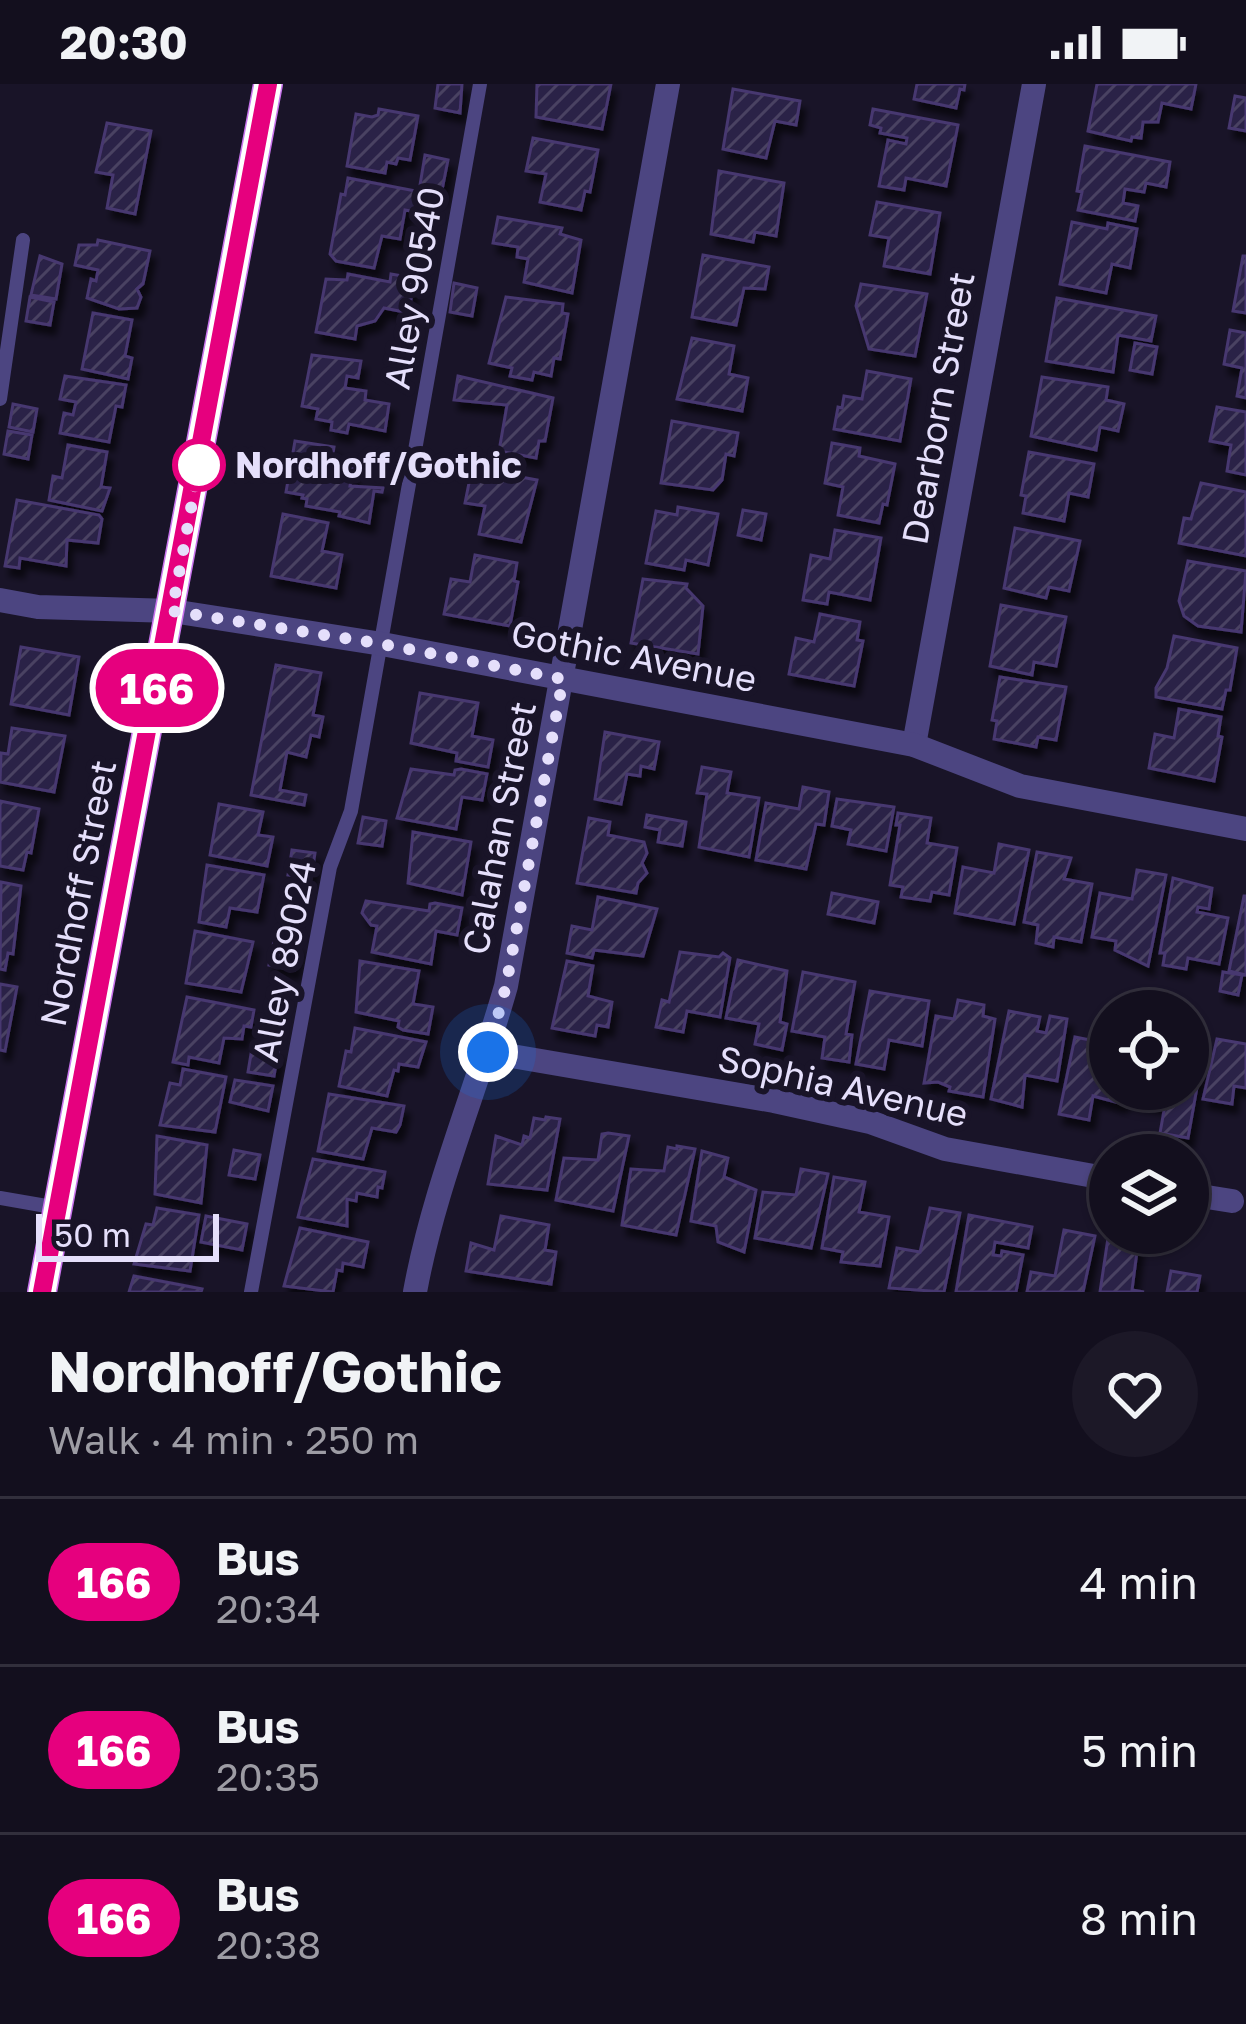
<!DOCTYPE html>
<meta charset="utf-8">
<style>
:root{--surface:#130f1e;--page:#1c1827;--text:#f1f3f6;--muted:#9d9ca4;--line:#322f3c}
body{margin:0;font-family:"Golos Text",sans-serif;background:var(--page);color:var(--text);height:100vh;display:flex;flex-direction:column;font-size:45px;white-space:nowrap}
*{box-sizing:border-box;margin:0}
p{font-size:39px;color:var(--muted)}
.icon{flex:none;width:66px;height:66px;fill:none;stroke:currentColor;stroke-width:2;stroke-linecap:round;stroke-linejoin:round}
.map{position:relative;height:1208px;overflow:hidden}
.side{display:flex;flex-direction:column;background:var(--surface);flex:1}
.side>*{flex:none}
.badge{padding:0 24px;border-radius:39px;font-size:42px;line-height:78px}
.tools{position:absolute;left:1089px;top:906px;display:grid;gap:24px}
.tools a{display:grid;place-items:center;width:120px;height:120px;border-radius:50%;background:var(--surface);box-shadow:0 3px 9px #0004,0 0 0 3px var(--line);font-size:60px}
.scale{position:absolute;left:36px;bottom:30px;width:183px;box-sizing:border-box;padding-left:12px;border:6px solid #e5dffb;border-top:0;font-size:33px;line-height:42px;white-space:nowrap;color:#e5dffb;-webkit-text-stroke:9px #191428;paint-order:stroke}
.you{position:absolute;width:60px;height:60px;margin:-30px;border:9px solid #fff;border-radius:50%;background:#1a73e8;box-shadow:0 0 0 18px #1a73e833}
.map>.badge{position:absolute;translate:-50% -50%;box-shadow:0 0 0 6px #fff}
.round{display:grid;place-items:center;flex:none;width:126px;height:126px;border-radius:63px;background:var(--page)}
.headline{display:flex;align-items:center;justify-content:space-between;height:204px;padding:0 48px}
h1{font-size:57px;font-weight:700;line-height:90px}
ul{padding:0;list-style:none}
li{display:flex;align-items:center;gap:36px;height:168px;padding:0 48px;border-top:3px solid var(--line)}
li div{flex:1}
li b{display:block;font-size:45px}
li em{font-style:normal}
li .badge{min-width:132px;font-weight:700;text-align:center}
.status{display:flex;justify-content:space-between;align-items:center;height:84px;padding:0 60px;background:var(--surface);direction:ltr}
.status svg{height:33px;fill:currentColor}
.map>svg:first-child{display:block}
.building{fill:url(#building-hatch);stroke:#473770;stroke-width:3;filter:url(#shadow)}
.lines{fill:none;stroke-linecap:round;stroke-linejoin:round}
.service{stroke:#4c4581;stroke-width:14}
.minor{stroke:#4c4581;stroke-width:24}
.tertiary{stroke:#4c4581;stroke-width:24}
.primary{stroke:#c974ed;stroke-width:30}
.line-casing{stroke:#fff;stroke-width:27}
.line{stroke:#e6007e;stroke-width:18}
.walk{stroke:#e5dffb;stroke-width:12;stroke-dasharray:0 21.6}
.stop-dot{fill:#fff;stroke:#e6007e;stroke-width:6}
.labels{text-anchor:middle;stroke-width:12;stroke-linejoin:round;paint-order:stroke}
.street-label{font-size:36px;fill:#e5dffb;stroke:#191428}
.stop-label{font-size:36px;font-weight:bold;fill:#e5dffb;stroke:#191428;text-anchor:start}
</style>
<div class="status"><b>20:30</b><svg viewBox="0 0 49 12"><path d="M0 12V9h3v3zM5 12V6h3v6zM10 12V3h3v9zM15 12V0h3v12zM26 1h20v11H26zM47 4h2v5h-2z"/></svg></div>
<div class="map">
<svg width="1246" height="1208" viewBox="0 0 1246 1208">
<defs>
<pattern id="building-hatch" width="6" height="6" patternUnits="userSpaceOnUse" patternTransform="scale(3)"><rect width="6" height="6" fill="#2c2247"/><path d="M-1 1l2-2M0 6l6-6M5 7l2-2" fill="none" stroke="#4a4262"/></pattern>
<filter id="shadow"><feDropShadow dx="5" dy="9" stdDeviation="3" flood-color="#0009"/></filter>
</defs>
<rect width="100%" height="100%" fill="#191428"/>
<path class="building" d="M438,0H462L460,29L435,24Z
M537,0H611L602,45L536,33Z
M917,0H965L964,6L960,5L956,24L914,15Z
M1097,0H1196L1191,25L1162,19L1158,38H1143L1141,54L1132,53L1131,57L1088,47Z
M733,5L800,17L796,41L775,37L766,74L723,65Z
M1235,12L1246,14V47L1229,44Z
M379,25L418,32L410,76L398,74L396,80L387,78L385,89L347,82L356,30L372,33L378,31Z
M873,25L958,41L946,102L906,94L904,106L879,102L888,56L906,60L907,54L880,49L881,44L870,41Z
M107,39L151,47L135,130L107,124L113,91L96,88Z
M533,54L598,66L590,108L585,107L581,126L540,118L546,90L526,87Z
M1085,62L1170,78L1166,103L1146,99L1144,108L1125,105L1123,119L1138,122L1135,137L1078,126L1082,108L1077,107Z
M425,71L448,76L441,111L419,107Z
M719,87L784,99L776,152L755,148L753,158L711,150Z
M348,94L431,110L428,130L405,126L400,155L382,152L374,184L336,177L330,170L341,110L345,111Z
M877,118L940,129L930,190L884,182L889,154L870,151Z
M498,133L562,144L560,150L581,156L572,209L524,198L528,175L517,173L518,163L493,159Z
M1072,138L1107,145L1108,139L1137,145L1130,184L1112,180L1106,209L1060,200Z
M98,156L150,167L143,200L137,205L141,213L137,224L119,225L87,214L91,195L96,197L98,186L75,181L79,161H97Z
M703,171L769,183L765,205L744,204L736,241L692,233Z
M40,172L62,180L56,215L31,211Z
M1243,172H1246V229L1233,227Z
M348,190L390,198L391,190L414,194L409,229L384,224L375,237L357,242L355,255L316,248L326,195L347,196Z
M454,199L477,204L472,232L450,228Z
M861,200L927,210L915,272L869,265L856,222Z
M30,213L54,218L50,241L26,237Z
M506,213L563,220L562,229L568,230L560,275L554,274L551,292L534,288L532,296L510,292L512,284L489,279Z
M1057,214L1156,232L1151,257L1118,251L1113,288L1046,277Z
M93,229L132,236L125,272L132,274L128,295L82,285Z
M1230,246L1246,249V314L1237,312L1242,284L1224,280Z
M692,254L734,262L729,290L748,294L742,327L677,315Z
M1135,259L1157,263L1152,290L1130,286Z
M312,271L361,277L358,294L347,292L345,304L366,307L365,316L389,320L385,347L349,340L347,349L331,346L332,338L316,335L318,325L302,322Z
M867,287L911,295L900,357L834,345L838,323L842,324L844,312L862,315Z
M65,292L126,301L122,323L116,322L109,358L60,349L64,329L73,331L76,318L60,315Z
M458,292L553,314L545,357H539L536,374L499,367L507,321L454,316Z
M1042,293L1108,303L1106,316L1124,320L1118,347L1100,343L1096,366L1031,352Z
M13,320L37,325L33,348L9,343Z
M1217,323L1246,328V391L1227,387L1231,361L1210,357Z
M672,337L738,349L734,372L726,370L722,396L713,406L661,399Z
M8,347L32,351L28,375L4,370Z
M295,357L334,363L332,375L354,379L350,402L383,404L382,408L374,407L369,439L339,432L340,428L306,422L307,415L302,414L303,411L286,408Z
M832,359L860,364L859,372L895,380L887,421L883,420L879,439L838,431L843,403L825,399Z
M68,361L107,368L101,403L110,404L102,427L49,416L53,392L62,394Z
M1029,368L1094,380L1088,413L1069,409L1064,437L1023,429L1026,412L1021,411Z
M472,384L537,396L521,458L479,450L485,422L465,419Z
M1201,399L1246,408V472L1179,459L1184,434L1191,435Z
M17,416L99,431L102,435L98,459L67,456L66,482L20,474L19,484L5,482Z
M678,423L718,430L708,481L686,476L684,486L646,479L656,427L677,431Z
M743,426L766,430L761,456L738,451Z
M283,430L328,439L322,467L342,471L336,504L271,492Z
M1015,444L1080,457L1069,507L1049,503L1046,514L1004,504Z
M835,446L881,454L870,516L829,508L827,520L803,516L811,471L830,475Z
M475,471L517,479L514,497L518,498L510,542L444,530L451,495L470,498Z
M1188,477L1246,487L1241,548L1198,542L1184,532L1179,517Z
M643,495L687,500L686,504L703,522L698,570L631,559Z
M1001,521L1066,533L1056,582L1034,578L1032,591L990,582Z
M820,530L860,538L857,556L863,557L854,602L789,590L796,554L814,558Z
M1174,552L1237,564L1230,606H1226L1222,625L1156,613V604L1167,584Z
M21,563L79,573L69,631L11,620Z
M276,581L321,589L313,631L323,633L319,653L311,651L306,673L287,668L280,706L306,711L304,721L251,711Z
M1000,593L1066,603L1056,656L1038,653L1036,663L994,655L997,637L992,636Z
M420,609L478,619L472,652L493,656L488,683L456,677L457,669L411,659Z
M1179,625L1221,633L1218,652L1222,653L1214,697L1149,684L1155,650L1174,654Z
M12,644L65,652L54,708L0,698L1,669L8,670Z
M605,648L659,658L654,685L641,682L640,692L627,690L621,720L595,715Z
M702,683L731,688L727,709L759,714L749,773L699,763L707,710L697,709Z
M411,685L454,691L455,686L461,685L487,690L482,716L462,713L456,745L397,734Z
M803,703L829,708L824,741L816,740L806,785L756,776L766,719L799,725Z
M837,715L894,723L886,767L848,760L851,746L832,742Z
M0,717L39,725L31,769L27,768L23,786L0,782Z
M219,720L263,728L258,751L273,753L267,782L210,771Z
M898,729L931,734L927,759L957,764L949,811L932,808L930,817L901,813L903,803L890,801L900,741H896Z
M647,731L686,738L682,762L658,758L660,746L645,743Z
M363,733L386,737L382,762L358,759Z
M589,734L610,738L608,751L644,758L647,769L642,779L647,789L638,799L636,809L577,799Z
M413,748L471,758L462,811L408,799Z
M999,760L1029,766L1014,840L955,829L963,783L994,789Z
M292,766L315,769L311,794L288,791Z
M1037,768L1071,774L1064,795L1092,800L1081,858L1054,853L1053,863L1036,859L1038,841L1024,838Z
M207,781L264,791L257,828L230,824L226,843L199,838Z
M1137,786L1166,791L1148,882L1115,866L1116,857L1092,853L1100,809L1132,815Z
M1173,794L1212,804L1209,825L1198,823L1197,828L1228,834L1219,880L1188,874L1186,885L1163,881L1165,869H1160Z
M1,798L21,802L13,870L8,869L5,886L0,885Z
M832,809L878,818L874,839L828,830Z
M1244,812H1246V891L1229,887Z
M598,813L657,825L643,872L594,866L592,874L567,869L572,842L592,846Z
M366,817L429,827L430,820L435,819L462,824L457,851L436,847L431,880L372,868L377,842L371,841L362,829Z
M195,847L253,858L241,908L186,899Z
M274,857L298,862L294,886L269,881Z
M680,868L719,873L723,869L730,874L720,933L687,927L683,948L656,943L662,916L669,918Z
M738,876L787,887L780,938L787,940L782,966L755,960L759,940L726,934Z
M360,877L419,887L413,920L433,923L428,950L403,946L398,943L399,937L356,928Z
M567,877L593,882L588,912L612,918L608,943L597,941L595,952L552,944Z
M803,888L855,898L846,950L852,951L849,978L822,974L825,953L792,947Z
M1223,888L1242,891L1238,911L1220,907Z
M0,900L17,903L5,967L0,966Z
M870,907L929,917L922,962L889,956L884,985L856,980Z
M187,913L254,926L251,943L244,942L242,955L224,954L219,979L189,973L188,981L173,978Z
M958,916L984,921L983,932L995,935L983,1013L949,1007L950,1003L938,998L924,999L936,932L954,935Z
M1009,927L1040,933L1037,947L1046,949L1050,932L1067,935L1057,997L1025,991L1022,1023L991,1015Z
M355,944L426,958L418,983L399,980L398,987L394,986L387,1012L339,1002L346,967L351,968Z
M1075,953L1100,958L1097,977L1110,981V1005H1125L1123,1018L1119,1019L1093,1012L1089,1036L1059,1030Z
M1217,955L1246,960V1004L1234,1002L1232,1020L1203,1015Z
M252,964L278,968L274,992L248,988Z
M1188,978L1201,981L1188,1054L1160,1049L1165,1021L1134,1015L1136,1005H1188Z
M183,985L226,993L215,1048L160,1041L170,999L180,1001Z
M235,996L273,1002L268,1027L230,1018Z
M329,1010L404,1022L400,1041L396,1048L372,1044L363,1075L318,1067Z
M546,1033L560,1035L547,1106L488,1100L496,1052L522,1061L524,1052L530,1054L534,1034L545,1036Z
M608,1049L629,1052L613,1127L556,1116L564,1074L598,1076L602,1050Z
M157,1052L207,1061L201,1119L155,1110Z
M677,1062L695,1065L676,1151L622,1141L631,1085L664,1087L668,1063L677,1065Z
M234,1066L260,1071L255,1095L229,1091Z
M702,1067L728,1074L724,1093L756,1106L744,1168L718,1158L716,1142L691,1137Z
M313,1075L385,1088L382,1104L378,1103L377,1113L357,1109L356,1117L347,1115V1142L298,1133Z
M801,1085L828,1090L811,1164L755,1154L763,1108L796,1111Z
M834,1093L865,1098L859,1128L889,1133L880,1182L841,1178L843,1168L822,1164Z
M157,1124L199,1131L190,1187L134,1180L146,1140L153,1141Z
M930,1124L960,1129L944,1208L889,1204L897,1164L920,1168Z
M969,1131L1032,1143L1028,1164L995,1158L993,1171L1001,1172L1002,1167L1023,1171L1016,1208H956Z
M206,1132L247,1140L242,1166L201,1158Z
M501,1132L549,1141L545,1166L556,1168L551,1200L466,1187L471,1159L494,1166Z
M300,1144L368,1158L363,1183L343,1179L342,1187L337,1186L333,1208L284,1202Z
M1064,1146L1095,1152L1083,1208H1027L1031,1188L1055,1192Z
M1108,1154L1138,1160L1132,1206L1144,1208H1100Z
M1171,1187L1200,1192L1197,1208H1167Z
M134,1192L202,1205L201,1208H129Z"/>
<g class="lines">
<path class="service" d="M0,315L23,156
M0,1114L58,1124
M251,1208L330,783L351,727L480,0"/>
<path class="minor" d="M0,516L38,523L172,527
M914,661L1034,0
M488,968L774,1017L870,1038L945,1065L1110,1095
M1188,1110L1232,1117
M415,1208C434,1103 477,1005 506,902L668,0"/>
<path class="tertiary" d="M172,527L382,560L914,661L1020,702L1246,745"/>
<path class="primary" d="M42,1208L268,0"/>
</g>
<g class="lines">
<defs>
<path id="line" d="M42,1208L268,0"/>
</defs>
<use href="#line" class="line-casing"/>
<use href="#line" class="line"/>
<path class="walk" d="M199,381L172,527L382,560L563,595L506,902L488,968"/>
</g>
<circle class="stop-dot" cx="199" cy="381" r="24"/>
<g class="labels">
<g class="street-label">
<text transform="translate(414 204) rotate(-80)" y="13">Alley 90540</text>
<text transform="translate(938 324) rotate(-80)" y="13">Dearborn Street</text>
<text transform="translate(634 572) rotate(11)" y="13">Gothic Avenue</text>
<text transform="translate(499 744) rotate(-79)" y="13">Calahan Street</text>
<text transform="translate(78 809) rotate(-79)" y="13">Nordhoff Street</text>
<text transform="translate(284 877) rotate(-79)" y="13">Alley 89024</text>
<text transform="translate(843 1002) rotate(13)" y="13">Sophia Avenue</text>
</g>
<g class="stop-label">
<text x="235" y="394">Nordhoff/Gothic</text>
</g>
</g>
</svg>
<div class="tools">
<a><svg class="icon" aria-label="locate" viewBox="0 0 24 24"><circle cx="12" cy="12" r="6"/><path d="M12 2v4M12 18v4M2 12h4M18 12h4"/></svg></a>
<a><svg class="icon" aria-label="layers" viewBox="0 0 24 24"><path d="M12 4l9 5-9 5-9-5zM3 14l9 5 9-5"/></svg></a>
</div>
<div class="scale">50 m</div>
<div class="you" style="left:488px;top:968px"></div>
<b class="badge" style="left:157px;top:604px;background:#e6007e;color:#fff">166</b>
</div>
<section class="side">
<div class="headline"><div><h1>Nordhoff/Gothic</h1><p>Walk · 4 min · 250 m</p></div><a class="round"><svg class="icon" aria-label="heart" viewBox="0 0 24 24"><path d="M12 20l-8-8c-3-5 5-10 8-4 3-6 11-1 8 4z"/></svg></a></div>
<ul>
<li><span class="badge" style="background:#e6007e;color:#fff">166</span><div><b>Bus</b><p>20:34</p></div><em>4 min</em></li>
<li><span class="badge" style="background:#e6007e;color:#fff">166</span><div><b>Bus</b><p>20:35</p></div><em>5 min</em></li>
<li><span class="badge" style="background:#e6007e;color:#fff">166</span><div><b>Bus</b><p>20:38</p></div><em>8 min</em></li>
</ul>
</section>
